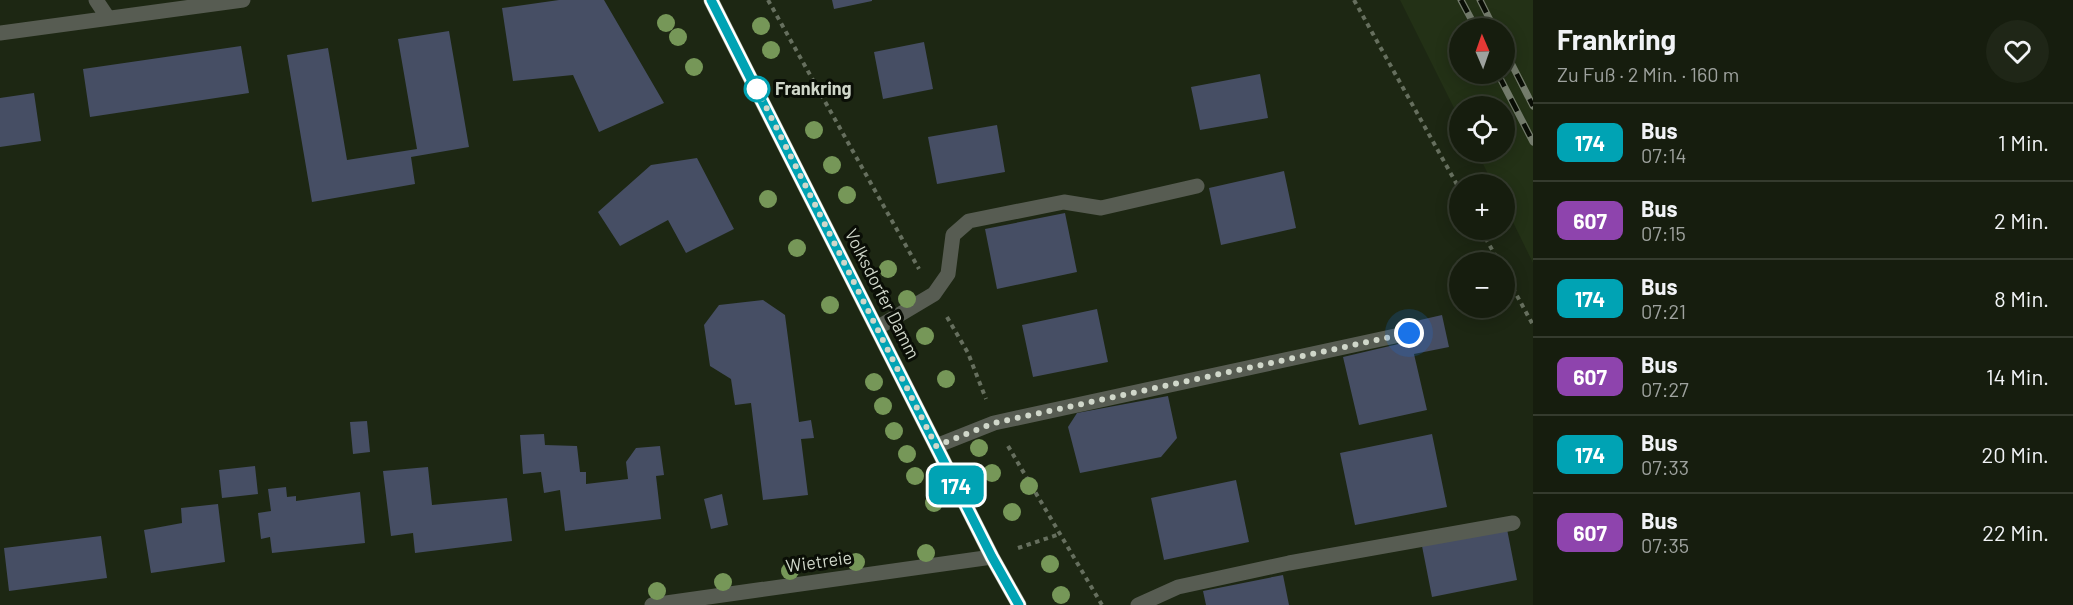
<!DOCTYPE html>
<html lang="de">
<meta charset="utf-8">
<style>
:root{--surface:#161d0e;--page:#1f2617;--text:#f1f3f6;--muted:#9ea29e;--line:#353b2e}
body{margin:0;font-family:Barlow,sans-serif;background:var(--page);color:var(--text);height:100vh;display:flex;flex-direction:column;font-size:22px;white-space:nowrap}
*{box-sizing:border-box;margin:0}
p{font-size:20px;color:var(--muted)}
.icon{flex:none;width:33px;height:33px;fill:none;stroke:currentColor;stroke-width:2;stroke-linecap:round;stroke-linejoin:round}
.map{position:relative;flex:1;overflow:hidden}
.panel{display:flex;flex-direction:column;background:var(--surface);width:540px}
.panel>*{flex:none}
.badge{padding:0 12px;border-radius:9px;font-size:21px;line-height:39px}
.needle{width:39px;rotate:358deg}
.tools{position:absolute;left:1449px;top:18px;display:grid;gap:12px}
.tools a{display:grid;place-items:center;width:66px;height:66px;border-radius:50%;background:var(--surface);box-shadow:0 3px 15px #0003,0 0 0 2px var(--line);font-size:30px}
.you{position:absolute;width:30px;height:30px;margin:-15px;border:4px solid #fff;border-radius:50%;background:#1a73e8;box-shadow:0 0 0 9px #1a73e833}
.map>.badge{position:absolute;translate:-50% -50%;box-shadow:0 0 0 3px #fff}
.round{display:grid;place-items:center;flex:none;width:63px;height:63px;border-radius:32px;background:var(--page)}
.overview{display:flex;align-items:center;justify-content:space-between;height:102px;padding:0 24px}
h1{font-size:28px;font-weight:700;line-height:45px}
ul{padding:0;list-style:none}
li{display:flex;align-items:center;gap:18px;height:78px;padding:0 24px;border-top:2px solid var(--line)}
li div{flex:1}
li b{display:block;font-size:22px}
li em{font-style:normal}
li .badge{min-width:66px;font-weight:700;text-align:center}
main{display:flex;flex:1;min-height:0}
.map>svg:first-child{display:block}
.built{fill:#233116;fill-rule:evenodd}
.building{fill:#464e64}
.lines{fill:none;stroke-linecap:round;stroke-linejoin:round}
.path{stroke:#666f5e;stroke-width:4;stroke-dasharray:4.5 4.5;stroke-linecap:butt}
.minor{stroke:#575c52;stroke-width:15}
.major{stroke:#8a9581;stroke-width:15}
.rail-casing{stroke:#747c6c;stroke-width:7}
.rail{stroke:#0a0e06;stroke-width:4.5;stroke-dasharray:14;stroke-linecap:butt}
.tree{fill:#769758}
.line-casing{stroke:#fff;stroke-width:14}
.line{stroke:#00a3b4;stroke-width:9}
.walk{stroke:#d0d7ca;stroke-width:6;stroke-dasharray:0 10.8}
.stop-dot{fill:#fff;stroke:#00a3b4;stroke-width:3}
.labels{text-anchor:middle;stroke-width:6;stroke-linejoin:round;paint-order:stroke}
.stop-label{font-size:18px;font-weight:bold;fill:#d0d7ca;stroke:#0a0e06;text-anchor:start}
.street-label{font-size:18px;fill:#d0d7ca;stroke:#0a0e06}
</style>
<main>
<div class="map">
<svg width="1533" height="605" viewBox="0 0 1533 605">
<rect width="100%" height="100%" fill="#1d2713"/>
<path class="built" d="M1400,0H1533V263L1505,206L1504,184H1493L1477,152H1504V106H1460L1459,118ZM1460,28H1504V74H1460Z"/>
<path class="building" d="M559,0H604L664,103L599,132L573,75L513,81L502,8Z
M832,0H872V1L834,9Z
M449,31L469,147L411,157L415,184L312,202L287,55L328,48L347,160L417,149L398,39Z
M924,42L933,89L883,99L874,52Z
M241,46L249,93L90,117L83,69Z
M1260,74L1268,118L1200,130L1191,87Z
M34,93L41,141L0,147V98Z
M997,125L1005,172L937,184L928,137Z
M697,158L734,229L686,253L668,220L620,246L598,212L651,165Z
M1284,171L1296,228L1221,245L1209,188Z
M1065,213L1077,272L997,289L985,229Z
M763,300L785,315L799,422L811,420L814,438L801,439L808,495L763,500L751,403L735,405L731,379L710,366L704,325L719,305Z
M1097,309L1108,362L1033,377L1022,325Z
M1442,315L1449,347L1414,354L1427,410L1359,425L1343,357L1411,341L1407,323Z
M1168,396L1177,438L1161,457L1080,473L1068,427L1077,413Z
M367,421L370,452L353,454L350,422Z
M544,434L545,445L577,446L580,472H586V484L628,479L626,462L636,448L660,446L664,475L656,476L661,519L565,531L560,490L544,493L541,472L523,474L520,435Z
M1432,434L1447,507L1355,525L1340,453Z
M255,466L258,494L222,498L219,470Z
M428,467L432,505L507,498L512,541L415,553L413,533L391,536L383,471Z
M1236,480L1249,542L1164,560L1151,498Z
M286,487L287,497L296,496V501L360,492L365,543L272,553L270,537L261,539L258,513L271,511L268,489Z
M722,494L728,525L711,529L704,499Z
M218,504L225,562L151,573L144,530L182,523L181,508Z
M1507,529L1517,580L1432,597L1422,546Z
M101,536L107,578L9,591L4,548Z
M1283,575L1289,605H1206L1203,591Z"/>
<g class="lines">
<path class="path" d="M768,0L919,269
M1354,0L1460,190
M1481,230L1499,262
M1504,272L1533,325
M947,317L968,353L986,399
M1008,446L1102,605
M1018,548L1060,534"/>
<path class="minor" d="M96,0L108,18
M0,33L243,0
M877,328L934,294L948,274L953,235L969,221L1064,202L1101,208L1197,186
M936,446L994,423L1409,333
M652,605L992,557
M1138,605L1178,587L1289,563L1513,523"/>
<path class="major" d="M711,0L992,557L1019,605"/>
<defs>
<path id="rail" d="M1461,0L1476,28
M1480,0L1494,28
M1504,49L1533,106
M1498,74L1533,142"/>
</defs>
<use href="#rail" class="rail-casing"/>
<use href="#rail" class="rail"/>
</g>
<g class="tree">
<circle cx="666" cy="23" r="9"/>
<circle cx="761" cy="26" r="9"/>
<circle cx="678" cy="37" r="9"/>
<circle cx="771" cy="50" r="9"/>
<circle cx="694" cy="67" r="9"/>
<circle cx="814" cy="130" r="9"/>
<circle cx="832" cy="165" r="9"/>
<circle cx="847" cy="195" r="9"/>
<circle cx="768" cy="199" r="9"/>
<circle cx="797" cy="248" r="9"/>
<circle cx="888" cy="269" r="9"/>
<circle cx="907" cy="299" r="9"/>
<circle cx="830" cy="305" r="9"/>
<circle cx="925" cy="336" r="9"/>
<circle cx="946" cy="379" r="9"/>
<circle cx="874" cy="382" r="9"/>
<circle cx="883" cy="406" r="9"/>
<circle cx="894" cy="431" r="9"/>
<circle cx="979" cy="448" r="9"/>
<circle cx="907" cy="454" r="9"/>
<circle cx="992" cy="473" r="9"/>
<circle cx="915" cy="476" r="9"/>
<circle cx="1029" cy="486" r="9"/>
<circle cx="934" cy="503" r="9"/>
<circle cx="1012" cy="512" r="9"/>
<circle cx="926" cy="553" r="9"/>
<circle cx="856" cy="562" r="9"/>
<circle cx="1050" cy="564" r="9"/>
<circle cx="790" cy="571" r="9"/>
<circle cx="723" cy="582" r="9"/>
<circle cx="657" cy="591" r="9"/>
<circle cx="1061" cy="595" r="9"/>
</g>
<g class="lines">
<defs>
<path id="line" d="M711,0L992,557L1019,605"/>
</defs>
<use href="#line" class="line-casing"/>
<use href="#line" class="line"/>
<path class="walk" d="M757,89L936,446L994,423L1409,333"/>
</g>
<circle class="stop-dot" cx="757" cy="89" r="12"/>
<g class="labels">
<g class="stop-label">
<text x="775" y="95">Frankring</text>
</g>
<g class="street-label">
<text transform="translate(882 294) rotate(63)" y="6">Volksdorfer Damm</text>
<text transform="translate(819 562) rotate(-8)" y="6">Wietreie</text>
</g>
</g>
</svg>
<div class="tools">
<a><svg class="needle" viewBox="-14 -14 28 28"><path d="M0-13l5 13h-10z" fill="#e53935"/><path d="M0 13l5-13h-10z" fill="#9ea29e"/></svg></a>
<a><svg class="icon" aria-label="locate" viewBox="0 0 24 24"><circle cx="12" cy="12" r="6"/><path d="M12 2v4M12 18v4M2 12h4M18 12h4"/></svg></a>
<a>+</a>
<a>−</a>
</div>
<div class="you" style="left:1409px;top:333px"></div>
<b class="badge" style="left:956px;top:485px;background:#00a3b4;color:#fff">174</b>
</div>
<section class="panel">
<div class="overview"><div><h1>Frankring</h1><p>Zu Fuß · 2 Min. · 160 m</p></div><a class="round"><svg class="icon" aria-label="heart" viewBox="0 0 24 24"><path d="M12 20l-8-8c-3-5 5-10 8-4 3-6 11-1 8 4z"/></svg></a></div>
<ul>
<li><span class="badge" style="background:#00a3b4;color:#fff">174</span><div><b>Bus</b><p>07:14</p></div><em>1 Min.</em></li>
<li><span class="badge" style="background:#8e44ad;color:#fff">607</span><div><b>Bus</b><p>07:15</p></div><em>2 Min.</em></li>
<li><span class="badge" style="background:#00a3b4;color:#fff">174</span><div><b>Bus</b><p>07:21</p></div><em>8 Min.</em></li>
<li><span class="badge" style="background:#8e44ad;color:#fff">607</span><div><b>Bus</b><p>07:27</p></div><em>14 Min.</em></li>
<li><span class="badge" style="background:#00a3b4;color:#fff">174</span><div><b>Bus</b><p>07:33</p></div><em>20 Min.</em></li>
<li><span class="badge" style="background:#8e44ad;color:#fff">607</span><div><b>Bus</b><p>07:35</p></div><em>22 Min.</em></li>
</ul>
</section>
</main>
